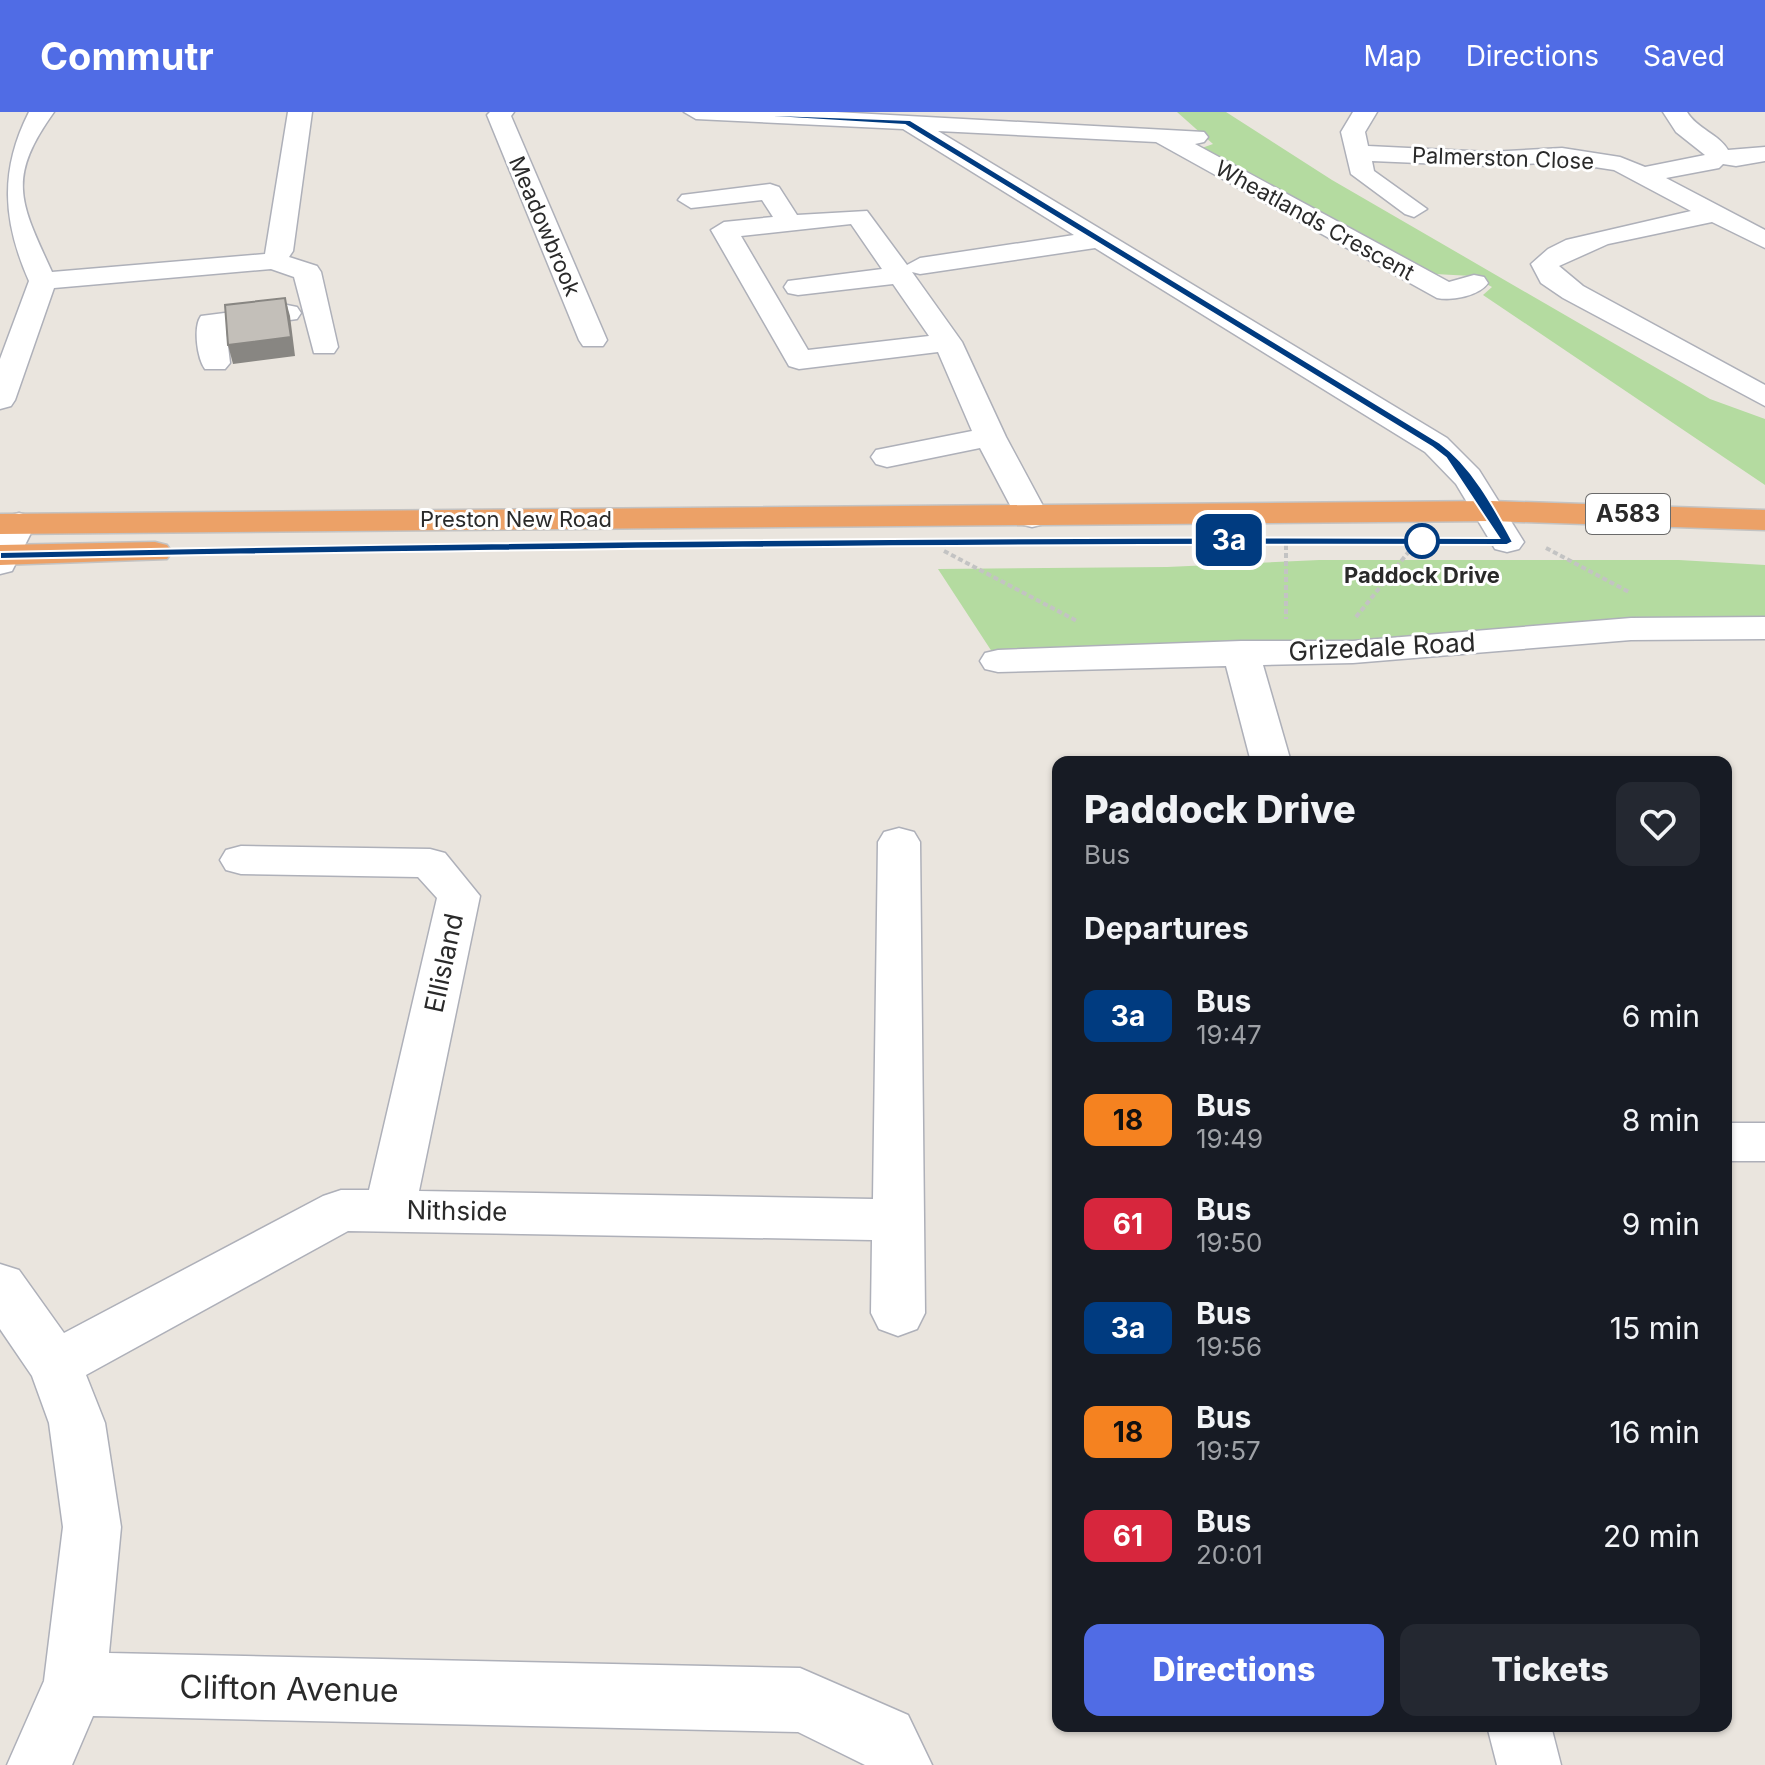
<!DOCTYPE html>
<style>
:root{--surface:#171b24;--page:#242831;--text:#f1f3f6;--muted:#9ea1a6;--accent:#506ce5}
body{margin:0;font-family:Inter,sans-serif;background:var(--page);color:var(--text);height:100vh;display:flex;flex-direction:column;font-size:30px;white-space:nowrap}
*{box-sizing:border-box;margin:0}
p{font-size:26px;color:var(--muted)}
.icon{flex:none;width:44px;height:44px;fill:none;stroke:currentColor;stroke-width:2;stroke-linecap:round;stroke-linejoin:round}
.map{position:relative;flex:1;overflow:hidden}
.sheet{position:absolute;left:1052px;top:644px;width:680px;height:976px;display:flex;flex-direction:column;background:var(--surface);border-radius:16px;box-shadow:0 2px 6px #0004}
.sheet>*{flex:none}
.badge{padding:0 16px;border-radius:12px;font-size:28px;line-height:52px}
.map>.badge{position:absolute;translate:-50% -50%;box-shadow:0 0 0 4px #fff}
h2{padding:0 32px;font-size:30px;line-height:72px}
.round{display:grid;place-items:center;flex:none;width:84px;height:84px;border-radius:16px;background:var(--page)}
.head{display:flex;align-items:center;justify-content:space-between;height:136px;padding:0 32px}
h1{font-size:38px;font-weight:800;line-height:60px}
.cta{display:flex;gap:16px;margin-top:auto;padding:16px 32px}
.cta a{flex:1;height:92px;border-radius:16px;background:var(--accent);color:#fff;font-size:32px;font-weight:800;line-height:92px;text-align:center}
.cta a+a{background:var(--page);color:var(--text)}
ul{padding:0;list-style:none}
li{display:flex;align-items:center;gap:24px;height:104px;padding:0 32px}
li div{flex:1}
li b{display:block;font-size:30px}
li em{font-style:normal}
li .badge{min-width:88px;font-weight:700;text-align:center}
header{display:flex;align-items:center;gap:48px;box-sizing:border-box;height:112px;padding:0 40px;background:var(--accent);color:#fff}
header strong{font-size:38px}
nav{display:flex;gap:44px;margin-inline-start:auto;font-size:28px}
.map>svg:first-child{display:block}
.green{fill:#b4dba0}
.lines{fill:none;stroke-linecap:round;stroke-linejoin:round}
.minor-casing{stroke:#aeb0b9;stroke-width:3}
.highway-casing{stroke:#c3c3c3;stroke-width:3}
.path{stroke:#c3c3c3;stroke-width:4;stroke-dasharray:5 3;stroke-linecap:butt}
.minor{fill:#fff;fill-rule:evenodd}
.highway{fill:#eca167;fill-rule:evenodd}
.shaded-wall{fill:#888682}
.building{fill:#c3bfb9;stroke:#888682;stroke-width:2}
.line{fill:#003b80;stroke:#fff;stroke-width:2}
.stop-dot{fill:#fff;stroke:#003b80;stroke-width:4}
.labels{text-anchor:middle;stroke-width:6;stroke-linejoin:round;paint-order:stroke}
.far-street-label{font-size:22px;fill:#2a2a2a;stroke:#fff}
.far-stop-label{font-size:22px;font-weight:bold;fill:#2a2a2a;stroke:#fff}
.shield{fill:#fff;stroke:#6a6a6a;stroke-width:2}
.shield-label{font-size:24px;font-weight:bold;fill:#2a2a2a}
.street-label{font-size:26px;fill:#2a2a2a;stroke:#fff}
.near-street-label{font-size:32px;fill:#2a2a2a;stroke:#fff}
</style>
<header>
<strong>Commutr</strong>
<nav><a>Map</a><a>Directions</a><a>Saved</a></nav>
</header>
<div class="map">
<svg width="1765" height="1653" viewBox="0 0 1765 1653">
<rect width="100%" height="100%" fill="#eae5de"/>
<path class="green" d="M1177,0H1226L1332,68L1710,287L1765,307V373L1483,183L1492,175L1472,164L1435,162L1199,37L1213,32Z
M1319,448H1679L1765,453V516L998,549L938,457L1167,455Z"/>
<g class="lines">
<defs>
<path id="minor" d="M29,0H54C6,67 20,90 52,160L265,142L288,0H312L293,139L289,145L317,154L321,160L338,235L334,241H314L294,165L271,157L54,176L15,288L11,294L0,297V247L29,169C2,108 0,57 29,0Z
M490,0H514L511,4L607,228L603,234H583L579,228L487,3Z
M684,0H835L1204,20L1208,25L1204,30L1195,32L1449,170L1474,163L1484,165L1488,171C1479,184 1452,189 1437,186L1156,30L938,19L1447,326L1479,358L1524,430L1519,437L1507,440L1495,437L1456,372L1425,340L1095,136L920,162L912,160L962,230L1006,325L1049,405L1044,412L1032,415L1020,412L980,336L887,355L876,352L871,345L876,338L972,319L938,240L799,257L789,254L711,118L724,110L773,105L762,88L691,96L678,88L682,83L770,72L779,75L797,103L867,99L907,153L920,146L1074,123L903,17L696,7ZM851,112L882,157L788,169L784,175L788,181L798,183L893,172L929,224L808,238L741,124Z
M1353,0H1377L1365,20L1368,34L1489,40L1562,36L1620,45L1645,55L1705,43L1676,20L1663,0H1687C1697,17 1719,22 1728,38L1765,35V49L1736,54L1723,52L1719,56L1666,66L1765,118V136L1712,110L1608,132L1559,154L1583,174L1765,273V294L1563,186L1541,171L1531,152L1548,137L1566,128L1691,99L1614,58L1562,50L1489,54L1372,49L1374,59L1427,97L1414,105L1405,102L1351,62L1341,20Z
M287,193L297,195L301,201L297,207L226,217L230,251L225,257H205C197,246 193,215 201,204Z
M19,401L31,404L36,411L12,459L0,462V416L7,404Z
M1765,505V527L1631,528L1353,551L1263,553L1291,650H1251L1226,554L998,560L985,557L980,549L985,541L998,538L1241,529H1353L1631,506Z
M899,716L914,720L920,730L925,1201L917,1217L898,1224L879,1217L871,1201L872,1128L348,1119L86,1263L105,1311L121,1415L109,1541L800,1556L908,1603L932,1653H865L798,1620L93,1604L72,1653H7L44,1569L63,1415L49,1311L32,1264L0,1217V1152L19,1158L64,1221L323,1084L341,1078H369L437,786L418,765L241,762L226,758L220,748L226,738L241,734L430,737L445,741L480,784L419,1079L873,1087L878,730L884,720Z
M1726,1011H1765V1049H1726Z
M1487,1614H1551L1561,1653H1497Z"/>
<path id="highway" d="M1491,389L1765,398V418L1491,409L0,422V402Z
M155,430L167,433L172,440L167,447L0,453V433Z"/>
</defs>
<use href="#minor" class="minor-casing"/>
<use href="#highway" class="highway-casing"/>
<path class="path" d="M1286,433V507
M1546,436L1629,480
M944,439L1077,509
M1356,505L1415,432"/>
<use href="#minor" class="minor"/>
<use href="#highway" class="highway"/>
</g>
<path class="shaded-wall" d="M285,186L290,204L295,244L233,252L228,233Z"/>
<path class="building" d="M285,186L291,225L228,233L225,193Z"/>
<path class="line" d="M693,0L910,8L1440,331C1472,354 1494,395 1513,430L1507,433C1005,431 502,437 0,447V440C500,429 999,424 1499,426L1446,346L1432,335L905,13Z"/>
<circle class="stop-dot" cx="1422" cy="429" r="16"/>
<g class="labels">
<g class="far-street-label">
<text transform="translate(1503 46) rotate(2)" y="8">Palmerston Close</text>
<text transform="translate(1315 108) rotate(29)" y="8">Wheatlands Crescent</text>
<text transform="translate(545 114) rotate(67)" y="8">Meadowbrook</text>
<text x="516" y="415">Preston New Road</text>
</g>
<g class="far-stop-label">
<text x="1422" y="471">Paddock Drive</text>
</g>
<rect class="shield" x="1586" y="382" width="84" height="40" rx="6"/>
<g class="shield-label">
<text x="1628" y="410">A583</text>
</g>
<g class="street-label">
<text transform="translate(1382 535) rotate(-3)" y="9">Grizedale Road</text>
<text transform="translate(444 851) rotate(-78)" y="9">Ellisland</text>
<text transform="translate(457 1099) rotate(1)" y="9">Nithside</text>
</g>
<g class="near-street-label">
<text transform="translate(289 1577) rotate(1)" y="11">Clifton Avenue</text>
</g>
</g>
</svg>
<b class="badge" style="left:1229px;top:428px;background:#003b80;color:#fff">3a</b>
<section class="sheet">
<div class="head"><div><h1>Paddock Drive</h1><p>Bus</p></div><a class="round"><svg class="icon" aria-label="heart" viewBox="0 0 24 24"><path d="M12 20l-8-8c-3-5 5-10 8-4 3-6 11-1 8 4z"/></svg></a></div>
<h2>Departures</h2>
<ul>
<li><span class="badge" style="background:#003b80;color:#fff">3a</span><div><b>Bus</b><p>19:47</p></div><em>6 min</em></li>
<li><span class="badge" style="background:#f58220;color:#111">18</span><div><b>Bus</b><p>19:49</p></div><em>8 min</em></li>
<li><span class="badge" style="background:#d7263d;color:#fff">61</span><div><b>Bus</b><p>19:50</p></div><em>9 min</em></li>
<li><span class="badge" style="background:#003b80;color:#fff">3a</span><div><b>Bus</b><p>19:56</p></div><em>15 min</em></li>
<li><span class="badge" style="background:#f58220;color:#111">18</span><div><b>Bus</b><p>19:57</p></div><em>16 min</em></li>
<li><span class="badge" style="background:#d7263d;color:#fff">61</span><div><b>Bus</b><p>20:01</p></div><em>20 min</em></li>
</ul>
<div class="cta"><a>Directions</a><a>Tickets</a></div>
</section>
</div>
